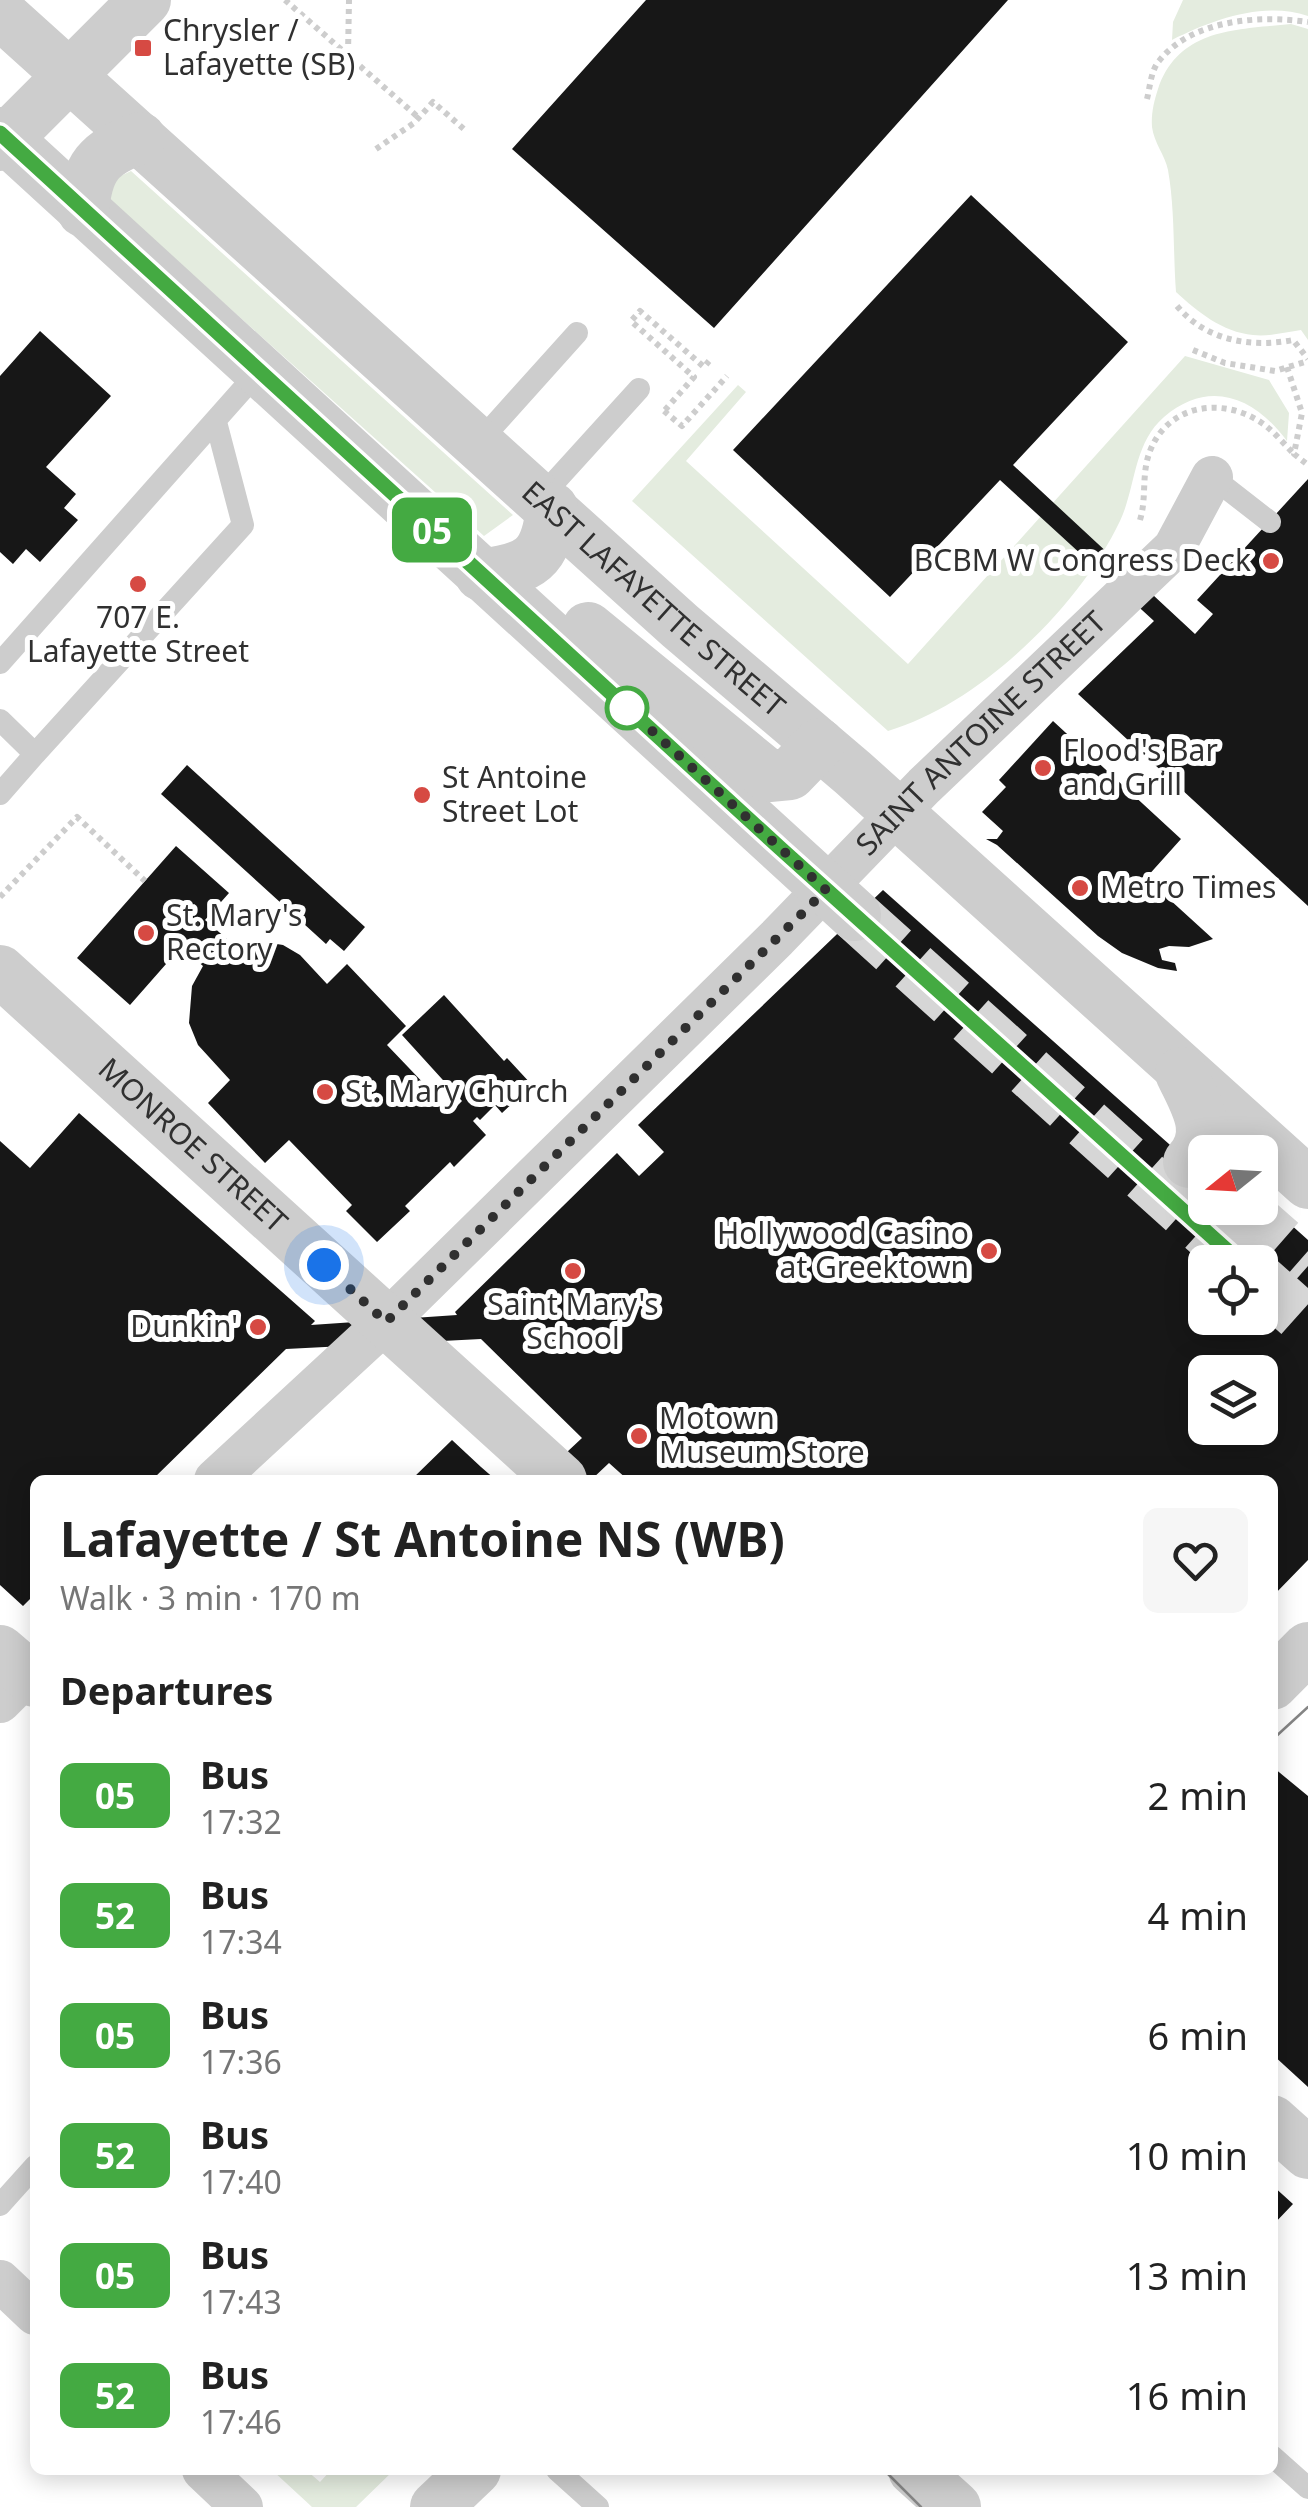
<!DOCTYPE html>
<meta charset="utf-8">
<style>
:root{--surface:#fff;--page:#f6f6f6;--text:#222;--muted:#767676}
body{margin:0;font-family:"Noto Sans",sans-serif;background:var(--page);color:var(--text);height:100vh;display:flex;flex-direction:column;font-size:38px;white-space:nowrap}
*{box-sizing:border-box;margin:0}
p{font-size:32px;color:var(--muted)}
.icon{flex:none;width:55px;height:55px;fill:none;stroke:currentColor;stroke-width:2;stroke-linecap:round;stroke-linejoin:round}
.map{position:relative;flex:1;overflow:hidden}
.panel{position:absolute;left:30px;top:1475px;width:1248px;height:1000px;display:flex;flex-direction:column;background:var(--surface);border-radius:15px;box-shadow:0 5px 25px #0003}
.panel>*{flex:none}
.badge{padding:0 20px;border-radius:15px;font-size:35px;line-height:65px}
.needle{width:65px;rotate:252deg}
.controls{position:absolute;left:1188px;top:1135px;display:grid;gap:20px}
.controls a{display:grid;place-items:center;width:90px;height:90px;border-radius:15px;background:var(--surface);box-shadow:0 5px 25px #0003;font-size:50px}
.you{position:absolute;width:50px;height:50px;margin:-25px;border:8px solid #fff;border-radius:50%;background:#1a73e8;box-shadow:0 0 0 15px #1a73e833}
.map>.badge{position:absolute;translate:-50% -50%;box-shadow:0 0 0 5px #fff}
h2{padding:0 30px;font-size:38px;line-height:90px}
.round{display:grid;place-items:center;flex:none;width:105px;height:105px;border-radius:15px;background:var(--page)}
.head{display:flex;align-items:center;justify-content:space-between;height:170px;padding:0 30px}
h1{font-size:48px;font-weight:700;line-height:75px}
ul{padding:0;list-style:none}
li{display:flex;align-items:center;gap:30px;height:120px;padding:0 30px}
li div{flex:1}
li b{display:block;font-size:38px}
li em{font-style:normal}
li .badge{min-width:110px;font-weight:700;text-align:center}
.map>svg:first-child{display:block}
.green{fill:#e4ecdf}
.building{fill:#171717;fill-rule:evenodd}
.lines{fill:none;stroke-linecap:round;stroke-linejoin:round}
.tertiary-tunnel{stroke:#d6d6d6;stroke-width:52;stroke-dasharray:52 26;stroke-linecap:butt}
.path{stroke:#cdcdcd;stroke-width:6;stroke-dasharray:5 5;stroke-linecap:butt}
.service{stroke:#cdcdcd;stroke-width:22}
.minor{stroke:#cdcdcd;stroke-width:42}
.tertiary{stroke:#cdcdcd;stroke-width:52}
.tram{stroke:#858585;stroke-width:2.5}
.line-casing{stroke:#fff;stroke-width:22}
.line{stroke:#44aa42;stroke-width:15}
.walk{stroke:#303030;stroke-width:10;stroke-dasharray:0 18}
.poi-dot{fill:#d64a43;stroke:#fff;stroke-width:4}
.stop-dot{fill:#fff;stroke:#44aa42;stroke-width:5}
.labels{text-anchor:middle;stroke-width:10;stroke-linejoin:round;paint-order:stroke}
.poi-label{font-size:30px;fill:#303030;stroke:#fff;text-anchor:start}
.street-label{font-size:30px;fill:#303030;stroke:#fff}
</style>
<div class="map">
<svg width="1308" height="2507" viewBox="0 0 1308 2507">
<rect width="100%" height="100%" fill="#fff"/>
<path class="green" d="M1183,0H1308V16C1263,1 1212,20 1172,40L1173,22Z
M1291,24L1308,29V340L1301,330C1286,332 1268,337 1253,335C1222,332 1198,312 1176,292C1173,252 1175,209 1168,170C1165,155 1154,143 1152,127C1151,114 1154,101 1158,89C1179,28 1236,30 1291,24Z
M131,171L513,515L484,536L109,200L106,183Z
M1185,356L1269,380L1289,413L1287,441C1255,398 1210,378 1164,417C1133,444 1136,487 1120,521C1079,607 980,704 888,731L632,501L738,385L746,392L686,461L908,664Z
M272,2470H306L320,2482L331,2470H394L356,2507H312Z"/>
<path class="building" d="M646,0H1008L714,328L512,149Z
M971,195L1128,342L1013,465L1195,634L1213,614L1197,600L1308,479V906L1078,694L1154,621L1000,480L890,597L733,450Z
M40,331L111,396L46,467L76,494L64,508L78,520L40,562L26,549L13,564L0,552V376Z
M1053,721L1181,839L1146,878L1213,939L1189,947L1169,946L1159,949L1162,960L1175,963L1177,971L1158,968L1122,953L1098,936L997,845L986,839H997L1003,831L982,812L1006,787L999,780Z
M187,765L365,927L344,951L330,939L326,944L161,794Z
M176,846L229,893L205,920L234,945L253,940L283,945L300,955L327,984L347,964L406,1026L387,1045L451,1112L462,1101L402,1035L444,995L504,1061L507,1058L532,1085L502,1113L495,1105L480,1120L477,1117L473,1121L486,1135L454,1167L450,1162L405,1206L410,1211L377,1242L346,1211L352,1205L289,1140L265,1163L208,1103L230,1080L198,1045L189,1023L192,986L203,966L181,947L130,1005L77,958Z
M883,890L1205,1176V1208H1260V1197L1308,1240V1560L1272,1597V1480H628L609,1463L591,1480H537L582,1438L481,1339L286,1349L152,1480H35V1594L23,1606L0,1585V1141L30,1168L79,1113L315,1321L311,1325L457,1315L455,1312L617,1153L639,1176L664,1152L638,1125ZM1205,1262H1260V1318H1205ZM1205,1372H1260V1428H1205Z
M452,1440L481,1467L496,1480H411Z
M1274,1768L1308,1796V2087L1272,2054Z
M1272,2185L1293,2204L1272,2226Z"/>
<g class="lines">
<path class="tertiary-tunnel" d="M855,915L1240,1262
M1242,1208L1308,1266
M1260,1280L1308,1323"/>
<path class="path" d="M285,0L419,118
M348,54L349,0
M1147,99C1150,87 1151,70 1159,61C1192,19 1260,15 1308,22
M376,149L414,123L433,102L465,130
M1177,306C1206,341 1251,348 1293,340L1308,359
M1193,350L1225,363L1275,371L1308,361
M1287,367L1302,413L1294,454L1308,465
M665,410L694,377L631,321L640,311L704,367L709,361
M664,411L682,426L727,376
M1140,520C1147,497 1141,474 1150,451C1169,402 1227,396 1266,426C1276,434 1285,445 1294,454
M0,897L77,817L145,881"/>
<path class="service" d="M479,442L577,333
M1212,477L1270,522
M540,498L639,389
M0,663L259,371
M0,720L35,754L0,794
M35,754L243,525L216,422
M0,2205L35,2166
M1272,2456L1308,2488
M557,2470L598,2507"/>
<g class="minor">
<path id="s1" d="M215,1480L386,1322L777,938L924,786L1174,548L1212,477"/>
<path d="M0,1702L35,1667"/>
<path d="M0,2281L35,2314"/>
<path d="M203,2470L242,2507"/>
</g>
<g class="tertiary">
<path id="s2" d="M0,13L680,626L853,773L1308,1183"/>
<path d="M0,133L855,915"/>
<path d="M0,145L145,0"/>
<path d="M83,211C87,167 98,153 140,138"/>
<path d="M481,575C531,568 546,560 552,508"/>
<path d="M588,628L769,776L790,774L819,744"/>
<path id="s3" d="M0,971L561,1480"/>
<path d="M1181,1073C1195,1103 1216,1133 1189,1162"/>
<path d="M0,1651L35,1681"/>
<path d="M1272,1684L1308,1648"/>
<path d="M1272,2121L1308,2153"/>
<path d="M914,2470L955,2507"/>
<path d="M436,2507L475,2470"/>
</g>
<path class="tram" d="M1272,1740L1308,1707
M884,2470L921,2507"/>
</g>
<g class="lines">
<defs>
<path id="line" d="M0,133L780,848L1240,1262"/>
</defs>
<use href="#line" class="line-casing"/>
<use href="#line" class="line"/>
<path class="walk" d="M324,1265L386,1322L826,890L627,708"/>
</g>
<g class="poi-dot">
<rect x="133" y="38" width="20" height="20" rx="5"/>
<circle cx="1271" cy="561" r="10"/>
<circle cx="138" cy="584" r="10"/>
<circle cx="1043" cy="768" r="10"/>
<circle cx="422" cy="795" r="10"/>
<circle cx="1080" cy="888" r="10"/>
<circle cx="146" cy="933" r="10"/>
<circle cx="325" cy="1092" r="10"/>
<circle cx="989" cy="1251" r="10"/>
<circle cx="573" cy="1271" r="10"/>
<circle cx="258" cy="1327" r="10"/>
<circle cx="639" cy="1436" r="10"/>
</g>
<circle class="stop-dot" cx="627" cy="708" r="20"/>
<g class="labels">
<g class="poi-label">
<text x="163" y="41">Chrysler /<tspan x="163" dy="34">Lafayette (SB)</tspan></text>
<text x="1251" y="571" text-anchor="end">BCBM W Congress Deck</text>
<text x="138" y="628" text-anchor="middle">707 E.<tspan x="138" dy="34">Lafayette Street</tspan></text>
<text x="1063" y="761">Flood's Bar<tspan x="1063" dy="34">and Grill</tspan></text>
<text x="442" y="788">St Antoine<tspan x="442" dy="34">Street Lot</tspan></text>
<text x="1100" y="898">Metro Times</text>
<text x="166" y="926">St. Mary's<tspan x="166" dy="34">Rectory</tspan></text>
<text x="345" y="1102">St. Mary Church</text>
<text x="969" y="1244" text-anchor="end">Hollywood Casino<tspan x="969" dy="34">at Greektown</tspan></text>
<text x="573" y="1315" text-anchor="middle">Saint Mary's<tspan x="573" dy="34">School</tspan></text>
<text x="238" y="1337" text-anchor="end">Dunkin'</text>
<text x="659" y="1429">Motown<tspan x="659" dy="34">Museum Store</tspan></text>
</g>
<g class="street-label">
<text dy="10" stroke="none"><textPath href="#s2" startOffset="878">EAST LAFAYETTE STREET</textPath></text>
<text dy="10" stroke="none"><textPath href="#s1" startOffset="1070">SAINT ANTOINE STREET</textPath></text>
<text dy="10" stroke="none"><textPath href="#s3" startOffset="260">MONROE STREET</textPath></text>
</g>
</g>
</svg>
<div class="controls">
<a><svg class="needle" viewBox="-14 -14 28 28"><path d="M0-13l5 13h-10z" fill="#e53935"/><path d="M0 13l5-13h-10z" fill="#767676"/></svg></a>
<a><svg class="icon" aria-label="locate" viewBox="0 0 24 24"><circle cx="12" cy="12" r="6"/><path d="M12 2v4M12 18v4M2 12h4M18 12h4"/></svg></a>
<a><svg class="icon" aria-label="layers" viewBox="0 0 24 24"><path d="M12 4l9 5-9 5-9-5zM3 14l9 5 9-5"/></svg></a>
</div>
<div class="you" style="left:324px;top:1265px"></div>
<b class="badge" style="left:432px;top:530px;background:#44aa42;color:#fff">05</b>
<section class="panel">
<div class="head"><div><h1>Lafayette / St Antoine NS (WB)</h1><p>Walk · 3 min · 170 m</p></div><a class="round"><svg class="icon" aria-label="heart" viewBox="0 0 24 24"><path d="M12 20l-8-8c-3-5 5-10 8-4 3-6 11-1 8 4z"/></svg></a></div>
<h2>Departures</h2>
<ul>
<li><span class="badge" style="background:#44aa42;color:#fff">05</span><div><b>Bus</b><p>17:32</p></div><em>2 min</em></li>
<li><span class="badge" style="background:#44aa42;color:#fff">52</span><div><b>Bus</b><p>17:34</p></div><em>4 min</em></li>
<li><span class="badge" style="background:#44aa42;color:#fff">05</span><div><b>Bus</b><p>17:36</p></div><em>6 min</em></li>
<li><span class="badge" style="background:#44aa42;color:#fff">52</span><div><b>Bus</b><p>17:40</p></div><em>10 min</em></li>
<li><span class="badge" style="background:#44aa42;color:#fff">05</span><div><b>Bus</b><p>17:43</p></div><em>13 min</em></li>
<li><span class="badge" style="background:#44aa42;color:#fff">52</span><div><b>Bus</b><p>17:46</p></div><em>16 min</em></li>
</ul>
</section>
</div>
